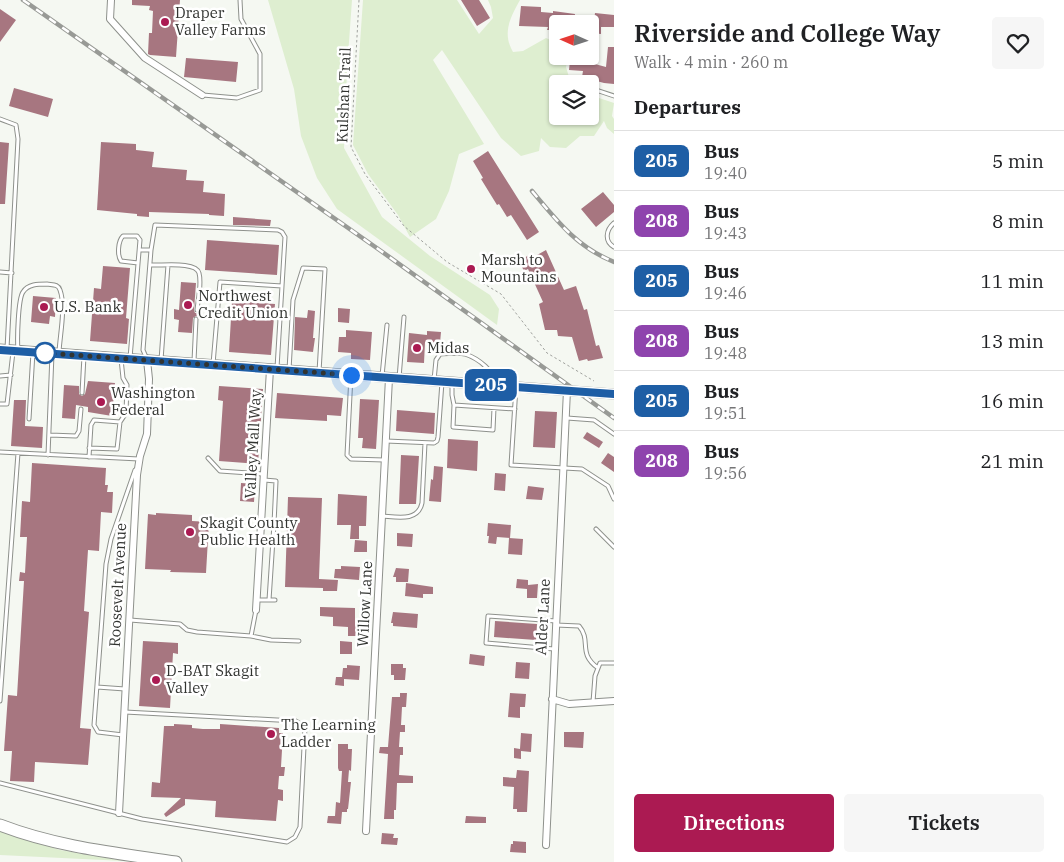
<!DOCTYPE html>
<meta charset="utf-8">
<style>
:root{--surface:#fff;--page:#f6f6f6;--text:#202124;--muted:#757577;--line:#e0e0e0;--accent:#ab1a52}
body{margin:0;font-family:"IBM Plex Serif",serif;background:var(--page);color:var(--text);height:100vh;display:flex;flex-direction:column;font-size:19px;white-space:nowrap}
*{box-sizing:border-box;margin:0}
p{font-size:16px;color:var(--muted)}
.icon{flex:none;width:28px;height:28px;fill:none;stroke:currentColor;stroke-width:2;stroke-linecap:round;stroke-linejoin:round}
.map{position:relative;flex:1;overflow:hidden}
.side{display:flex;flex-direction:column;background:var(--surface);width:450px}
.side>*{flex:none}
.badge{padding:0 10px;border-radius:8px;font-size:18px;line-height:32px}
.needle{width:32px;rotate:273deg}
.fabs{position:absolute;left:549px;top:15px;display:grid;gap:10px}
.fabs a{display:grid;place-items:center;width:50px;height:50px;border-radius:5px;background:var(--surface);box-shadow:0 1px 4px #0004;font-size:25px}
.you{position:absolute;width:25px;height:25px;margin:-12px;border:4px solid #fff;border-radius:50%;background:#1a73e8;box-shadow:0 0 0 8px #1a73e833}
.map>.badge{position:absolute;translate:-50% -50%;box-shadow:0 0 0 2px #fff}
h2{padding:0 20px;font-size:19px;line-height:45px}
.round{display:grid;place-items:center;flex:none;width:52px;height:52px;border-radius:5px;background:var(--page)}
.headline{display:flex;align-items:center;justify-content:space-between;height:85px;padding:0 20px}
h1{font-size:24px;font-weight:600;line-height:38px}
.cta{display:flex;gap:10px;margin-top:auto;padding:10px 20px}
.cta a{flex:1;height:58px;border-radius:5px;background:var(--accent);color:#fff;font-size:20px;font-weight:600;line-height:58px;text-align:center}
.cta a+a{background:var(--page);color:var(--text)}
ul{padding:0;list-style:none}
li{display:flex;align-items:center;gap:15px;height:60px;padding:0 20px;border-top:1px solid var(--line)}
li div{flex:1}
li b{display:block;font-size:19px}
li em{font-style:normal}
li .badge{min-width:55px;font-weight:700;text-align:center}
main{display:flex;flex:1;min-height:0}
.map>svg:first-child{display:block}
.green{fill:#deeed0}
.building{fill:#a77680}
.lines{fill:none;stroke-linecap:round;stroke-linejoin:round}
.lane-casing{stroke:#8e918c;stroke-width:5}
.street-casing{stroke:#8e918c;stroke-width:8}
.secondary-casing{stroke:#8e918c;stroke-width:11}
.highway-casing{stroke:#8e918c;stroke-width:13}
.path{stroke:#a0a29e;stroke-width:1;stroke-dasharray:2.5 2.5;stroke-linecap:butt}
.lane{stroke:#fff;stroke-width:3}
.street{stroke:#fff;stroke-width:6}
.secondary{stroke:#fff;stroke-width:9}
.highway{stroke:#fff;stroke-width:11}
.rail-casing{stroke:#989a96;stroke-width:4.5}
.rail{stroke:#fff;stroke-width:2.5;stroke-dasharray:8;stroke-linecap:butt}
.line-casing{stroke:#fff;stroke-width:11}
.line{stroke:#1e5ea5;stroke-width:8}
.walk{stroke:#323431;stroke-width:5;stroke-dasharray:0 9}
.poi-dot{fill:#ab1a52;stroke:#fff;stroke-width:2}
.stop-dot{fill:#fff;stroke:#1e5ea5;stroke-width:2.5}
.labels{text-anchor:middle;stroke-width:5;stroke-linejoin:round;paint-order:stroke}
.poi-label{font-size:15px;fill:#323431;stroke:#fff;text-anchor:start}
.street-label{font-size:15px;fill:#323431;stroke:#fff}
</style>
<main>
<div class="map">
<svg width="614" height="862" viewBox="0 0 614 862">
<rect width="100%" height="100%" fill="#f5f8f2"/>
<path class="green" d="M268,0H352L347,70L344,148L382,217L430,256L490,295L499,309L497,325L337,209L317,178L301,136L294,89Z
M363,0H457L479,34L493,18L491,7L488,0H520C510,18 502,33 513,52L523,51L546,38L557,43L558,56H568L566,67L571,84H558V116H590V95L614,103L612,116L614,119V134L607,128L604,121L594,136H580L566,148L550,147L541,138L539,151L521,156L501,138L442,50L433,60L484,144L459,154L449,191L436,219L410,237L398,215L368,174L353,145Z
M0,831L60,850L124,861L0,855Z"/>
<path class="building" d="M132,0H180L176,57L150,55L148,54L149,33H152L153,11L149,10L150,6L132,5Z
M461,0H479L490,18L477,26Z
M521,6L541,7V12L553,13V11L575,14L574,24H558V30H547L548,27L519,26Z
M0,9L16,20L0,42Z
M595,13L614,15V27H601V34L590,33V21H594Z
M608,47H614V84L604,83L582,77L583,71L569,70L570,60H580L606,67Z
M186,58L238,62L236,82L184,77Z
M14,88L53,99L48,117L9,106Z
M0,142L9,143L5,204H0Z
M101,142L136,144V150L154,152L152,167L187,170L186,180L204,181L203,192L225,194L224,216L209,215V214L149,212V217L137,216V214L97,210Z
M488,151L539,232L527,240L511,215L507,217L499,204L497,205L481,179L483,178L473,161Z
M603,192L614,205V212L596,227L581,209Z
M233,217L271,220L270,226L233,225Z
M207,240L279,245L277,275L205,270Z
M546,250L564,290L576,286L584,310L587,309L596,346L599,345L603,358L588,361L587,359L579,361L572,337L558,336L557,330H545L539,304L543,302L528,269L524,271L519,261L529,255L530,259Z
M103,266L130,268L126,318L129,319L127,344L90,341L94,288L101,289Z
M181,282L196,283L194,310L195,313H199V317L196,316L193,318L192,333L178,332L179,320L174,319V309L179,310Z
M33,296L56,298L55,317L50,316L49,324L31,322Z
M232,301L275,304L271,355L229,352Z
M338,308L350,309L349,323L338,322Z
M308,310L315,311L313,338H315L313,352L294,350L295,317L307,318Z
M346,330L372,332L370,360L351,359V353L338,352L339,337H346Z
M427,331L441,332L440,343L425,342L424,363L407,362L409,333L427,335Z
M88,381L115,383L112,416L88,412V407L76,405L75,419L62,418L64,385L79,386V394L82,396L85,394Z
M219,386L263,389L258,464L219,461L223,401L218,400Z
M277,393L343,398L341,416L327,415V421L275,418Z
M360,399L379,400L376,449L362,448L363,438H358Z
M14,400H26L25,426L43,427L42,448L11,446Z
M397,410L435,413L434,434L396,431Z
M535,411L557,412L555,448L533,447Z
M587,432L603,442L599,448L583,438Z
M448,439L478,441L477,471L447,468Z
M608,453L614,457V472L601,463Z
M401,455L419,456L416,504H399Z
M32,463L106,468L105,485H108L107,492H113L112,513L101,512L99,551L88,550L84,611L89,612L80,728L91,729L88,765L35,762L34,782L10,781L12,751H4L8,695L17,696L24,581H19L20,572L25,573L27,537H20L22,501L30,502Z
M434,466L443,467L441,502L429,501L431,479L433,480Z
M495,473L506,474L505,491L494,490Z
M241,483L255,484L254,502L240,501Z
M528,486L544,488L542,500L526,499Z
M338,494L367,496L366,526H359V539H350L351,525H337Z
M288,497L322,498L319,579L338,580L337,591H323V588L285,587Z
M156,513L192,515V521L209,522L206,573L170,572L171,570L145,569L148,514L156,515Z
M488,523L511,525L510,538L497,537L496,544L488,543L489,536H487Z
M397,533L413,534L412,547L397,546Z
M509,538L523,539L522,555L508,554Z
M355,540L367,541V552H354Z
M341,566L360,567L359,580L334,578L335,569H341Z
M396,568L409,569L408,582H396V577H393Z
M517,579L528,580V585L538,584L537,598H527V589L516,588Z
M406,583L433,587V594H423V598L405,596Z
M320,607L355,608V624H357L356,636H348V627L333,626V617L320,616Z
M393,612L418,614L417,628L393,626V623H391Z
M495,621L537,624L536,640L494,637Z
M143,641L178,643V654L173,653L170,708L139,706Z
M340,641L352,642V654H340Z
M470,654L485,656L484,666L469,664Z
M516,662L530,663L529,679L515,678Z
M391,664H403V668H406L405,680H394V675H391Z
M347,665L360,666L359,680L344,679V686L335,685L336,677H342L343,668H347Z
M400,693H407L406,707H402L401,725H405V732H400L399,747H403V755H400L399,775L413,776V783H397L396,810H394V819H384L388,754L379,753L380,747H388L392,697H400Z
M510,693L526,694L525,707H520V718L508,717Z
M174,724L192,725V728L203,729H220V724L279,728V733H283L281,767H285L284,776H279L278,789L283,790V801L278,800L276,821L215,817L216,801L185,799V805L166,817L164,814L181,798L151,797L152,782L160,783L164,726H174Z
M564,732H584L583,748L564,747Z
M521,733L532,734L531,752L521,751V759L514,758V748L520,749Z
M338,744H348V749H352L351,771L349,770L348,782H351L348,809H347V812H342L341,824L327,823L328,816H335L336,802L340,803L342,771H339L338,768Z
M517,770L529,771L527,812H517V809H513L514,787L503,786V777L516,778Z
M466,816L486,817V823H465Z
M382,833L394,834L393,838H398L397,845L381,844Z
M513,841L526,842V853L510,852L511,844H513Z"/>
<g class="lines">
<defs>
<path id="lane" d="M579,80L584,84
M590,88L614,96
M203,95L237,98L260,90V54L241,19L240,0
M0,119L16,125L18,139L7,349
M614,223C606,230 604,241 614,247
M140,250H151
M150,265C161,266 196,261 199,273C202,284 198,299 197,310
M0,272L12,273
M18,350C17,340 18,299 23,292C28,284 38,284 47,284C53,285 58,284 60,290C66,307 60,334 59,352
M146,357L143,350L151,250L155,225L278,230L282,232L285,237L277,368
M130,358L140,240L137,236H123C118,241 117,255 121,261L138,263
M161,360L168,265
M194,361L196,319
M213,364L220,282L282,286
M289,370L293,300L303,268L325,269L319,372
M351,375L347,455L351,459L384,460
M0,376L11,375
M382,376L387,325
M399,378L404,317
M434,380L436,360L440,354C448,354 458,352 465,354C480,359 493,371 498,385
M452,383V395L454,405L453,427L493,430L494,408
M516,387L511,465L582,469L608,486L614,499
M82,393L84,356
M0,404H7L13,352
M454,405L515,409
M126,413L147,414
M567,418L594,420L614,434
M29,419L33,352
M50,435L76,436L79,431L81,409
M386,441L434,443L437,441L438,437L442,382
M89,448L117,449L120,422L126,413L127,385L123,378L121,359
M0,452L139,459
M48,455L52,354
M89,457L91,425L94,420L120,422
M208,458L220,471L263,474
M264,480L276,481L274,524
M382,516C397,517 418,522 422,503L425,443
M261,523L274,524L269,600
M596,529L614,547
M256,600H275
M130,620L180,624L187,630L197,632L251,636L271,640L299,641
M556,625L579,626C592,641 577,653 598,668
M251,636L256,610
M540,648L542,620
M554,649L486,643L488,616L556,621
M97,687L125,689
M0,701L18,453
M593,702L595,676L600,663H614
M123,735L98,732L94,725L106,564L111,539L135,470
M0,783L142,819L287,842L295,837L300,827L305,727L296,721L125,712"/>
<path id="street" d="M111,0L110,19L145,58L202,95
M256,610L270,369
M552,699L569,704L614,701
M119,813L137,475L140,456L147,434L149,379L147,360
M366,831L389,378
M546,845L567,390"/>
<path id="secondary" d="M0,349L614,394"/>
<path id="highway" d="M0,825C57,847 116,853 176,862"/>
</defs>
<use href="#lane" class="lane-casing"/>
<use href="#street" class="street-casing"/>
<use href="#secondary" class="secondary-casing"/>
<use href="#highway" class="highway-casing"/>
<path class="path" d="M359,0L351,147L365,174L404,226L447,262L501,294L547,353L594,381"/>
<use href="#lane" class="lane"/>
<use href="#street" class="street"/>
<use href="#secondary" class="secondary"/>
<use href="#highway" class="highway"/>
<defs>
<path id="rail" d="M23,0L381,251L614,418
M532,191C557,221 577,247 614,262"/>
</defs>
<use href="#rail" class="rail-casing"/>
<use href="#rail" class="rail"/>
</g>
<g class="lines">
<defs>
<path id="line" d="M0,350L614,394"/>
</defs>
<use href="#line" class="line-casing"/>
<use href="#line" class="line"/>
<path class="walk" d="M45,353L351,375"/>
</g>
<g class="poi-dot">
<circle cx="165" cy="22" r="5"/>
<circle cx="471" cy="269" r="5"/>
<circle cx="188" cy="305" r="5"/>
<circle cx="44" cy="307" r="5"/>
<circle cx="417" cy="348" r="5"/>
<circle cx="101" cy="402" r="5"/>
<circle cx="190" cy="532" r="5"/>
<circle cx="156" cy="680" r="5"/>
<circle cx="271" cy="734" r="5"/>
</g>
<circle class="stop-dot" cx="45" cy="353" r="10"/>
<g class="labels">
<g class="poi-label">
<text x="175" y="18">Draper<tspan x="175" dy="17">Valley Farms</tspan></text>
<text x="481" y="265">Marsh to<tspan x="481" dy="17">Mountains</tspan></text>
<text x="198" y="301">Northwest<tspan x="198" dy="17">Credit Union</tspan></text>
<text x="54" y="312">U.S. Bank</text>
<text x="427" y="353">Midas</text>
<text x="111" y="398">Washington<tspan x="111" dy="17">Federal</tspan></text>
<text x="200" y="528">Skagit County<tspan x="200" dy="17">Public Health</tspan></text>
<text x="166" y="676">D-BAT Skagit<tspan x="166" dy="17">Valley</tspan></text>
<text x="281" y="730">The Learning<tspan x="281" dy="17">Ladder</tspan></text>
</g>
<g class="street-label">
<text transform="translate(344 95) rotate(-88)" y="5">Kulshan Trail</text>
<text transform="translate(253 444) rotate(-87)" y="5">Valley Mall Way</text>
<text transform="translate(118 585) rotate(-87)" y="5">Roosevelt Avenue</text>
<text transform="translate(365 604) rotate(-87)" y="5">Willow Lane</text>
<text transform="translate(543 617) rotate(-87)" y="5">Alder Lane</text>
</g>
</g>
</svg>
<div class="fabs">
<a><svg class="needle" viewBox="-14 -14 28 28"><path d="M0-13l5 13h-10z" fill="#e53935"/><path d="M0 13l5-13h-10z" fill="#757577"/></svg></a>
<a><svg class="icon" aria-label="layers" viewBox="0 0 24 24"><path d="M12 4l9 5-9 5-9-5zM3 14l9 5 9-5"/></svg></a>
</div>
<div class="you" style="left:351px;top:375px"></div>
<b class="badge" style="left:491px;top:385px;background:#1e5ea5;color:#fff">205</b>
</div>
<section class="side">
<div class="headline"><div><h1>Riverside and College Way</h1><p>Walk · 4 min · 260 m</p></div><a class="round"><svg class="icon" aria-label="heart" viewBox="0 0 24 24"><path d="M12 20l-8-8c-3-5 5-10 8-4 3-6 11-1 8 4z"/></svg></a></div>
<h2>Departures</h2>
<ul>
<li><span class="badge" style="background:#1e5ea5;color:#fff">205</span><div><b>Bus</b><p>19:40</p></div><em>5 min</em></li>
<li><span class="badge" style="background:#8e44ad;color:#fff">208</span><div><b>Bus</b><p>19:43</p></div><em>8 min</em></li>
<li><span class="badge" style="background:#1e5ea5;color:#fff">205</span><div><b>Bus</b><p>19:46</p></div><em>11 min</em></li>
<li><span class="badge" style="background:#8e44ad;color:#fff">208</span><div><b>Bus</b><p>19:48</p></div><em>13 min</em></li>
<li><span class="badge" style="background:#1e5ea5;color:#fff">205</span><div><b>Bus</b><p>19:51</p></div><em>16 min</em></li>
<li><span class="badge" style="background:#8e44ad;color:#fff">208</span><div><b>Bus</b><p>19:56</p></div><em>21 min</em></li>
</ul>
<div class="cta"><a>Directions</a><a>Tickets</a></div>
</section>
</main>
